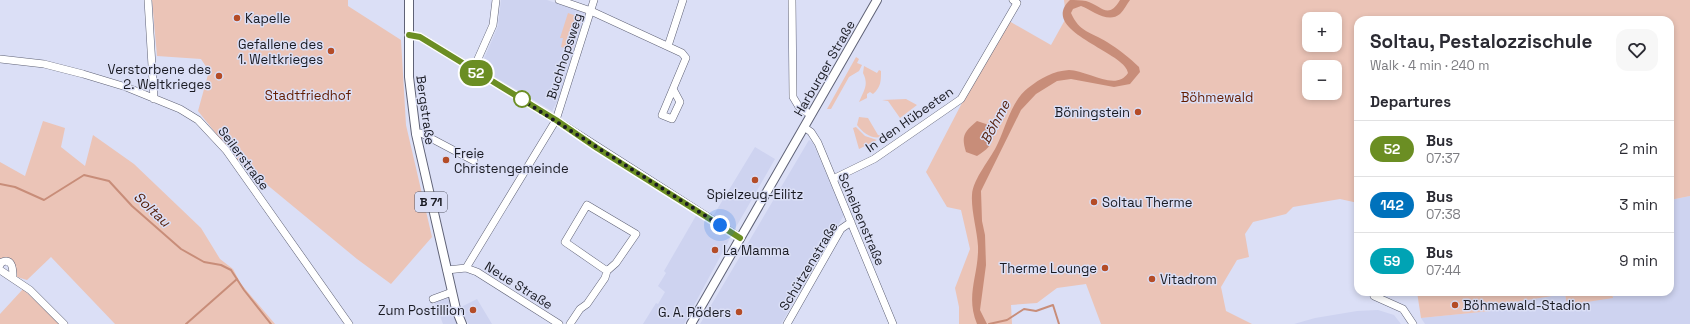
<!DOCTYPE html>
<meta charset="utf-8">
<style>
:root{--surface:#fff;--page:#f7f7f7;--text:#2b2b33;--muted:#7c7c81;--line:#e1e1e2}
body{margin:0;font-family:"Space Grotesk",sans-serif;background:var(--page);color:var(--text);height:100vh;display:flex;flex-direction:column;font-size:15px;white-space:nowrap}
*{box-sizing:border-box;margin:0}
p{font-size:13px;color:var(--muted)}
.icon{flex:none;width:22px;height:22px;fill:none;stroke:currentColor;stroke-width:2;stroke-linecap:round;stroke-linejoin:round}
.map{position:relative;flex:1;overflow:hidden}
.sheet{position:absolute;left:1354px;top:16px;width:320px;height:280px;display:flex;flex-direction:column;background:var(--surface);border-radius:12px;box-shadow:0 2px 6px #0003}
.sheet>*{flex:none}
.badge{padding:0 8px;border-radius:13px;font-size:14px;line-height:26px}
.fabs{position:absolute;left:1302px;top:12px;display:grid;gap:8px}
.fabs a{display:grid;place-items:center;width:40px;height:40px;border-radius:8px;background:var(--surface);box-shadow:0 2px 6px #0003;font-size:20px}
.you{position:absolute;width:20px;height:20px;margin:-10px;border:3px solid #fff;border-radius:50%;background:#1a73e8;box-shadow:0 0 0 6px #1a73e833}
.map>.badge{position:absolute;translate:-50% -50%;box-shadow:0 0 0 2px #fff}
h2{padding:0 16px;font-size:15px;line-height:36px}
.round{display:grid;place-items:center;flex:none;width:42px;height:42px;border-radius:12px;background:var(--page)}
.summary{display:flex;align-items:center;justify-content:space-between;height:68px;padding:0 16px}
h1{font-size:19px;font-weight:600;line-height:30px}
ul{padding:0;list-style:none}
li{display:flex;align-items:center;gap:12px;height:56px;padding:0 16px;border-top:1px solid var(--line)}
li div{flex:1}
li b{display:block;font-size:15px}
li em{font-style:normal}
li .badge{min-width:44px;font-weight:700;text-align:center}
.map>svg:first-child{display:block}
.built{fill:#ced3f0}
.green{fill:#ebc4b7;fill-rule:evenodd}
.water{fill:#c88d79}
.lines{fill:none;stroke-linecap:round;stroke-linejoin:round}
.stream{stroke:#c88d79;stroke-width:2}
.minor-casing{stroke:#5f6276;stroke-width:8}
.major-casing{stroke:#5f6276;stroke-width:10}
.minor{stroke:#fff;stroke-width:7}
.major{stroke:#fff;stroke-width:8}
.line-casing{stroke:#fff;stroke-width:9}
.line{stroke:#6b8e23;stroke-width:6}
.walk{stroke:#191a22;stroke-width:4;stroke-dasharray:0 7.2}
.poi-dot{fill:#b44c27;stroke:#dbdff6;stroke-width:1.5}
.stop-dot{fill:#fff;stroke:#6b8e23;stroke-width:2}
.labels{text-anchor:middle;stroke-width:3;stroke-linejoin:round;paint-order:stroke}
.shield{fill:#dbdff6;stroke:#535562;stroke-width:1}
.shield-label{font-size:12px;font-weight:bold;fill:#191a22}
.poi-label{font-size:13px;fill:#191a22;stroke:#dbdff6;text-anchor:start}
.street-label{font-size:13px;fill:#191a22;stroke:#dbdff6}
.park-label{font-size:13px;fill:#631c00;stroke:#dbdff6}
.water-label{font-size:14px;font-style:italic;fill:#541e09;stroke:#dbdff6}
</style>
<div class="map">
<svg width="1690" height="324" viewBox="0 0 1690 324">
<rect width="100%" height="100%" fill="#dbdff6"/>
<path class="built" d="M501,0H547L586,13L559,98L552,111L480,68L498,26Z
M809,140L813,143L844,215L781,324H700Z
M755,147L775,159L736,227L684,324H643L656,303L658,304L665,292L658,286L666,273L664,271L697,214L710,221Z
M1690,196V324H1425L1421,318L1490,311V306L1565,294L1567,305L1613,297L1612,292H1670V200Z
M447,296L455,318L458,324H443L434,300Z
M477,299L492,324H469L466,320L461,307Z
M1378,310L1394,315L1401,324H1294L1315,318L1357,311Z"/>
<path class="green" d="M152,0H348V6L401,40L406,125L432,237L391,284L357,259L237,160L198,111L209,71L201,59L157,56Z
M1064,0H1690V196L1670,200V20H1358V203L1340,199L1293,207L1286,214L1253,222L1245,234L1249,257L1237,260L1221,287L1226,311L1252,324H1101L1086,284L1057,288L1037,303L1011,305L1012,324H959V307L955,288L970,249L961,210L947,207L926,172L963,101L1009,21L1051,45L1066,18ZM1309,19H1335V45H1309ZM1309,67H1335V93H1309Z
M568,13L582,18L572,50L561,47L563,38H560Z
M856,57L859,59L857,63L862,65L859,71L849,77L831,109H827Z
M864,66L877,73L879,70L881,71C881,81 881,87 873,94L870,92L867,94V98L859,102C864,90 869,85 863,73Z
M906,99L917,105L900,118L888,101L882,100Z
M859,117L868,118L878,135L882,136L881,137C871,139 863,133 857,125Z
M43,121L65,128L61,147L85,166L93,135L134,164L201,228L220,259L233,269L241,284L275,324H115L51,257L27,280L17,277L14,267L0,261V162L25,176Z
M856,127L865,136L877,140L859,149L853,128Z
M23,289L60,324H0V314Z
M1417,292H1612L1613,298L1567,305L1565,294L1490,306L1491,311L1421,318Z"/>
<path class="water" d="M1070,0C1075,0 1081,0 1086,1C1102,6 1108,20 1120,0H1130C1127,4 1124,10 1120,14C1108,24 1092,10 1081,6L1073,9L1071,13C1079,32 1091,32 1107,42C1118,49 1130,58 1139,67L1140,72L1130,84L1114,87L1071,79L1057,81L1036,94L1021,110L981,191L982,221L985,235L986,265L980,310L987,324H977C965,295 979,275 978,246C977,230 971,210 972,195C973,178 991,159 998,143C1006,126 1012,100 1028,88C1041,78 1053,71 1069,70C1087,70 1116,92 1128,73C1126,52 1037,31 1070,0Z
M977,121L989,125C996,141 991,147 977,156L966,152C961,136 964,132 977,121Z"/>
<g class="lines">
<path class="stream" d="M0,184L15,187L44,200L84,175L109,181L132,206L181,249L204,262L221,265L231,270L244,290L271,324
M186,324L237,279
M989,324L1007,320L1024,309L1036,311L1053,305L1059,324"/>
<defs>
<path id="minor" d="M148,0L154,99
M559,0L591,11L682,53L686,58L662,115L672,119L680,102L673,89
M792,0L793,97L799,107L811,115
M409,35L420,37L556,120L741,238
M668,46L683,0
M0,59L44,64L83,74L126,87L180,109L198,120L226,150L349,324
M473,70L493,25L496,0
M804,127L811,132L818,143L893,324
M416,134L421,133L474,161
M833,179L874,159L961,99L1017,3L1013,0
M0,265L2,262C13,258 13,270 13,278
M466,268L556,120L594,0
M0,270L30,290L64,324
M447,270L466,268L477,272L559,324
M1374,296L1403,309L1413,324
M433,299L452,292
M570,324L580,309L587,304L605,278L607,271L616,263L636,234L587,205L565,242L607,271
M787,324L841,229L851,222"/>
<path id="major" d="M409,0V77L416,134L456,309L462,324
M691,324L877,0"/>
</defs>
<use href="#minor" class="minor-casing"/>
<use href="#major" class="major-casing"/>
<use href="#minor" class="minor"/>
<use href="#major" class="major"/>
</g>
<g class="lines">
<defs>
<path id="line" d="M409,35L420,37L556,120L597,148L740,238"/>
</defs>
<use href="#line" class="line-casing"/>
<use href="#line" class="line"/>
<path class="walk" d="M522,99L519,98L720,225"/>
</g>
<g class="poi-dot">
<circle cx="237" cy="18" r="4"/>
<circle cx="331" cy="51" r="4"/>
<circle cx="219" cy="76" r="4"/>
<circle cx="1138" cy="112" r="4"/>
<circle cx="446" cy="160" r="4"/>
<circle cx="755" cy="180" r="4"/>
<circle cx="1094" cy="202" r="4"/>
<circle cx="715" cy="250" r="4"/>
<circle cx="1105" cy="268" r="4"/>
<circle cx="1152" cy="279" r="4"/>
<circle cx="1455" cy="305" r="4"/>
<circle cx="473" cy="310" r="4"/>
<circle cx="739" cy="312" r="4"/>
</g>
<circle class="stop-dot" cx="522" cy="99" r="8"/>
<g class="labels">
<rect class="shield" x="415" y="192" width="32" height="20" rx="3"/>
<g class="shield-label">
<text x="431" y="206">B 71</text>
</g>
<g class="poi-label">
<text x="245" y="23">Kapelle</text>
<text x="323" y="49" text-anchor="end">Gefallene des<tspan x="323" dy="15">1. Weltkrieges</tspan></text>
<text x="211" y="74" text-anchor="end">Verstorbene des<tspan x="211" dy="15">2. Weltkrieges</tspan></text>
<text x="1130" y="117" text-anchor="end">Böningstein</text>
<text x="454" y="158">Freie<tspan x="454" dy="15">Christengemeinde</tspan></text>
<text x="755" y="199" text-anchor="middle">Spielzeug-Eilitz</text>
<text x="1102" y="207">Soltau Therme</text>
<text x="723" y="255">La Mamma</text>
<text x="1097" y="273" text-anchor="end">Therme Lounge</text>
<text x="1160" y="284">Vitadrom</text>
<text x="1463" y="310">Böhmewald-Stadion</text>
<text x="465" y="315" text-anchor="end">Zum Postillion</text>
<text x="731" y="317" text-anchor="end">G. A. Röders</text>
</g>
<g class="street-label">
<text transform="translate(564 56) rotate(-72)" y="5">Buchhopsweg</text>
<text transform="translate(824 68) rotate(-60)" y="5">Harburger Straße</text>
<text transform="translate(426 110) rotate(82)" y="5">Bergstraße</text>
<text transform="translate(909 119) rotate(-35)" y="5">In den Hübeeten</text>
<text transform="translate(244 158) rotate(53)" y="5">Seilerstraße</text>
<text transform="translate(862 219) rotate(67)" y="5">Scheibenstraße</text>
<text transform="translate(808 266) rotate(-59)" y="5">Schützenstraße</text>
<text transform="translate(519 285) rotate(32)" y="5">Neue Straße</text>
</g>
<g class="park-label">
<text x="308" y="100">Stadtfriedhof</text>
<text x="1217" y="102">Böhmewald</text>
</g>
<g class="water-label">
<text transform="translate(995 122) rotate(-62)" y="5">Böhme</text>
<text transform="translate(152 209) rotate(43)" y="5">Soltau</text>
</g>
</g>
</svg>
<div class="fabs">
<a>+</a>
<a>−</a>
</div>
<div class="you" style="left:720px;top:225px"></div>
<b class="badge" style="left:476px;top:73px;background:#6b8e23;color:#fff">52</b>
<section class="sheet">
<div class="summary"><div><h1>Soltau, Pestalozzischule</h1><p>Walk · 4 min · 240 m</p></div><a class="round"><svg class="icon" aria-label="heart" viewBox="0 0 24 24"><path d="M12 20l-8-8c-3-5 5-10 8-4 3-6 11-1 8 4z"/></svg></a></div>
<h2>Departures</h2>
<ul>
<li><span class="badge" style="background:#6b8e23;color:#fff">52</span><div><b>Bus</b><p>07:37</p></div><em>2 min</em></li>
<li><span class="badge" style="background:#0072bc;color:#fff">142</span><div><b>Bus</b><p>07:38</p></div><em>3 min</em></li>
<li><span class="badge" style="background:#00a3b4;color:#fff">59</span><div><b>Bus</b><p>07:44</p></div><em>9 min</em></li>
</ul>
</section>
</div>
